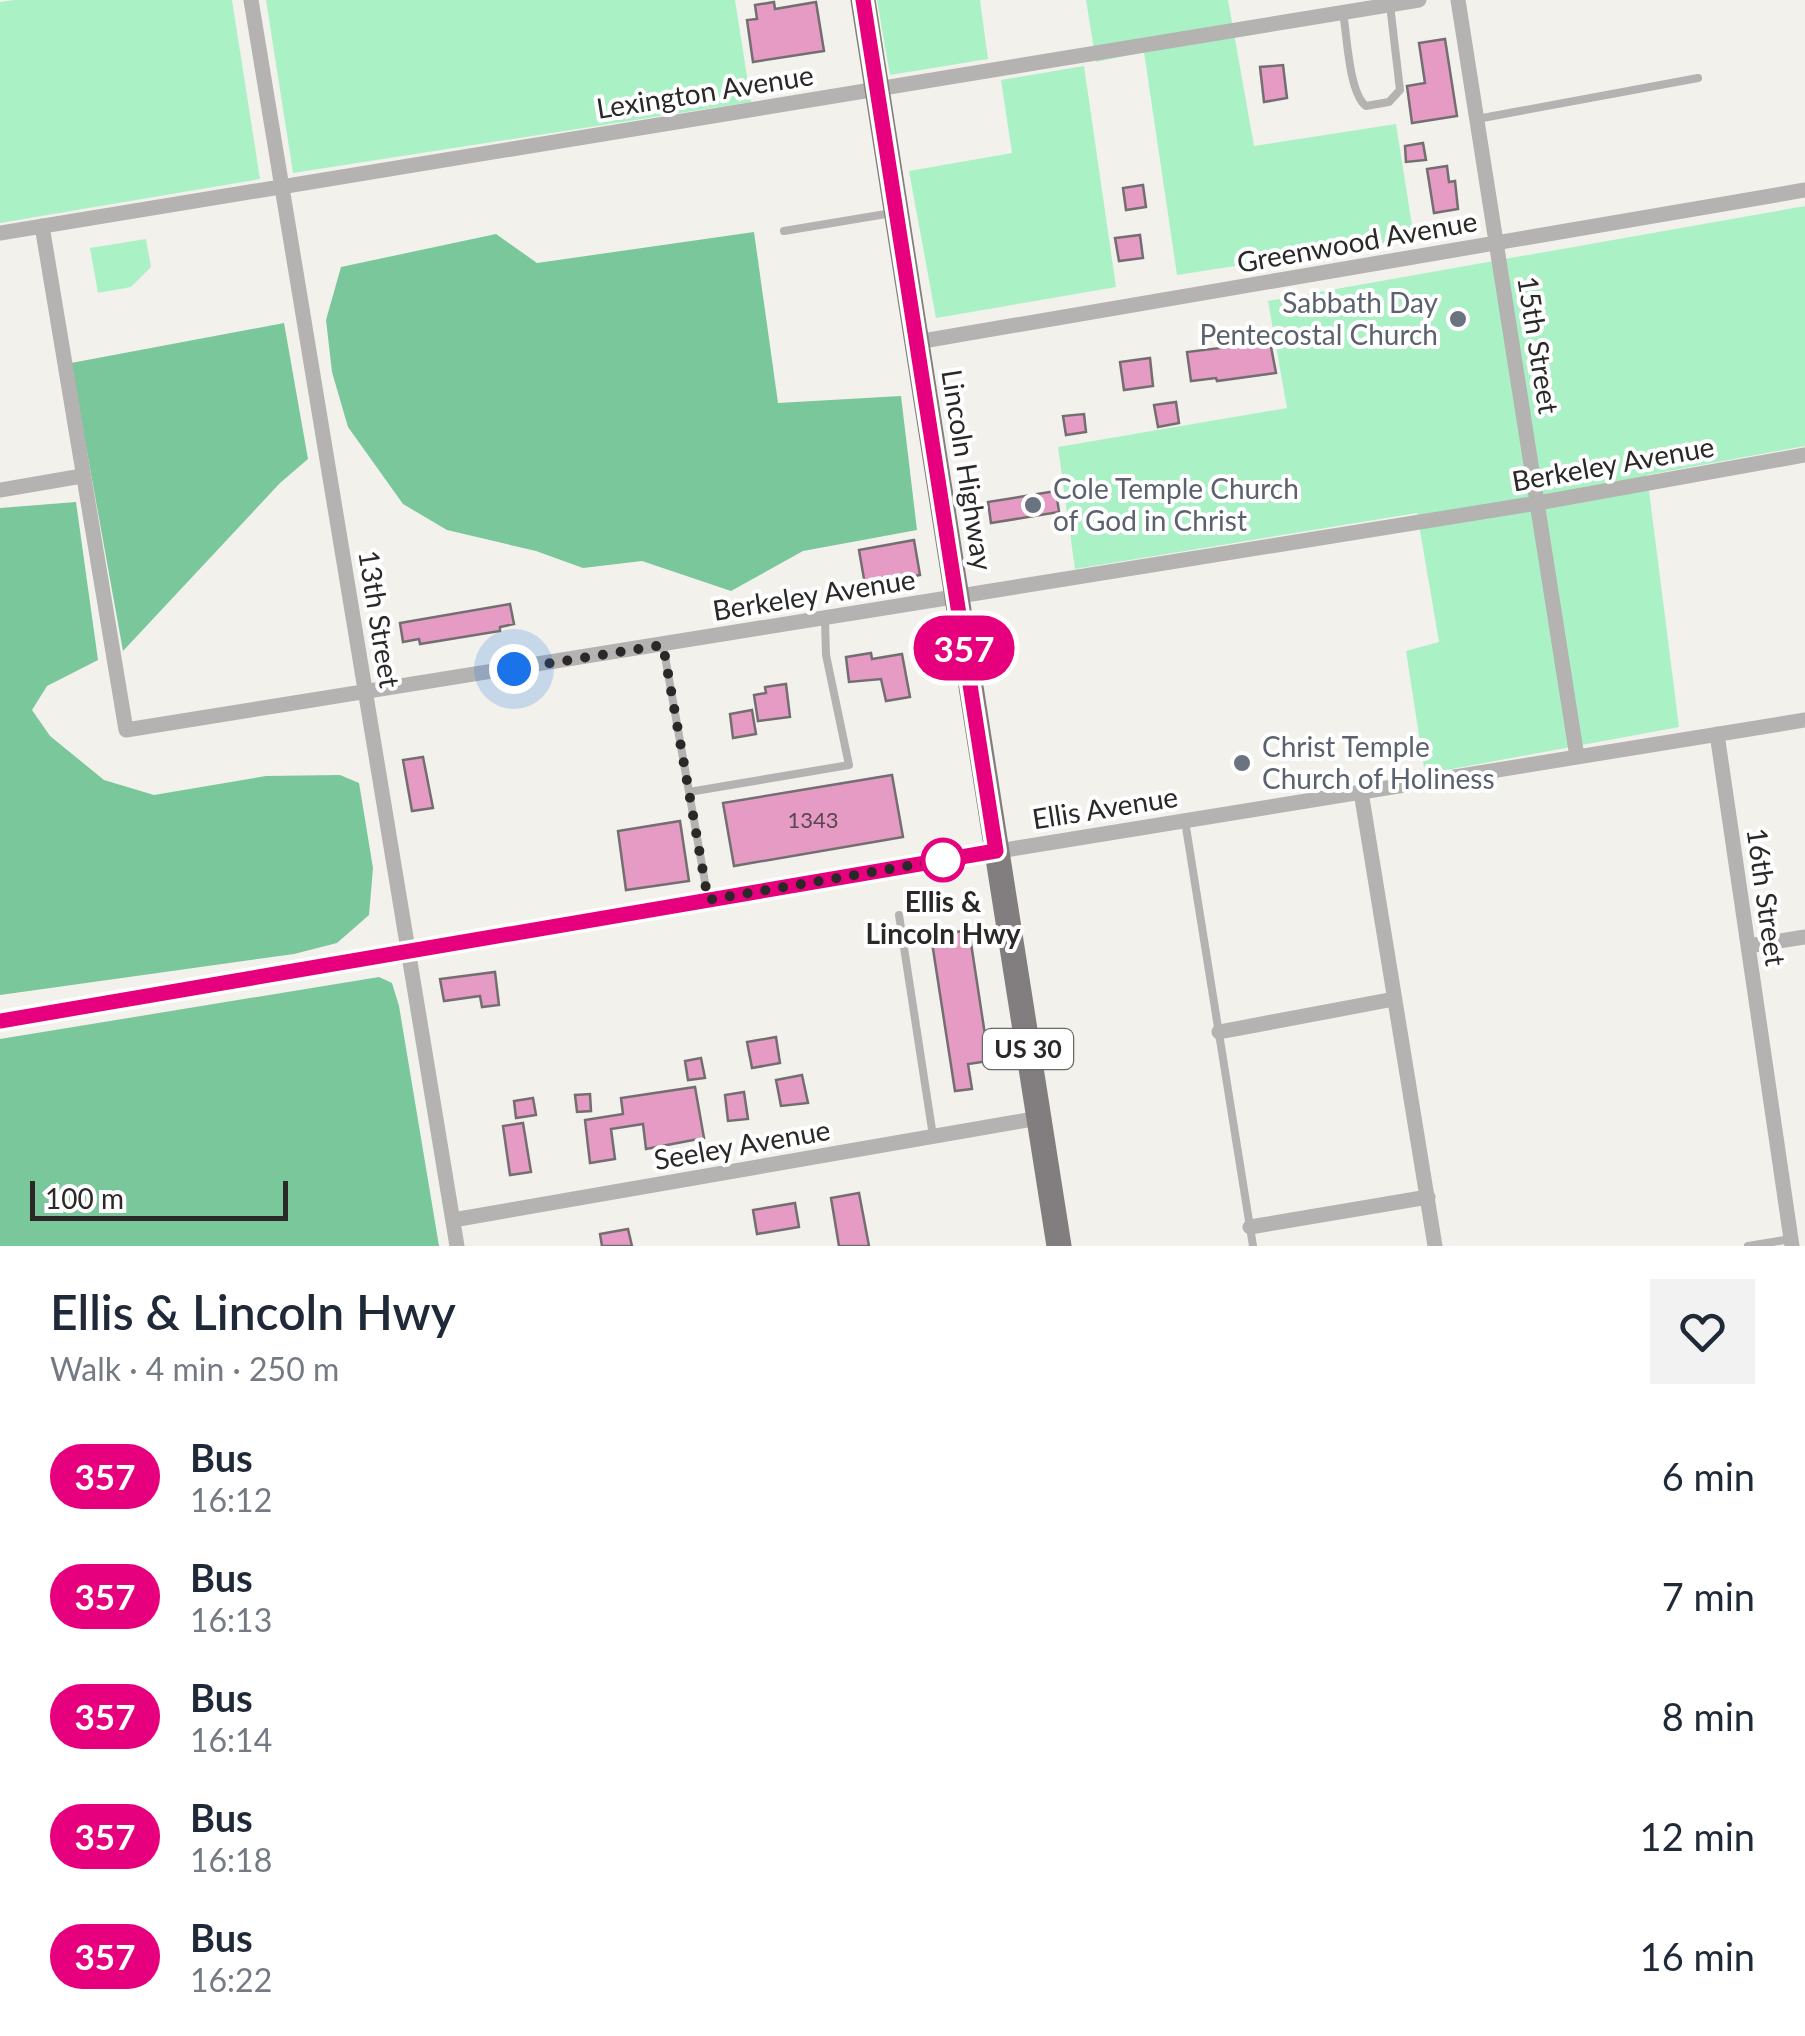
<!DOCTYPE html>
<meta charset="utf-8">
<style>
:root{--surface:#fff;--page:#f2f2f3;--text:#1f2937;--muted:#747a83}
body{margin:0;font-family:Lato,sans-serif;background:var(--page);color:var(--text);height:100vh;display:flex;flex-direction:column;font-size:38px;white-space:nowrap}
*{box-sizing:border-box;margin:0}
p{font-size:32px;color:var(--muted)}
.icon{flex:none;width:55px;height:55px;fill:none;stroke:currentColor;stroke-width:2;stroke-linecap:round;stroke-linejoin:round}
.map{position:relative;height:1246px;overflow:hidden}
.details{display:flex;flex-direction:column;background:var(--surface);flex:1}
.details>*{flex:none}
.badge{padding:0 20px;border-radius:32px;font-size:35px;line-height:65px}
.scale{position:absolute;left:30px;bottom:25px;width:258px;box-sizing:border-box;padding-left:10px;border:5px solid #2a2928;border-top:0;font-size:28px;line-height:35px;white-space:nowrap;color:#2a2928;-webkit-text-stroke:8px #fff;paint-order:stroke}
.you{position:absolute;width:50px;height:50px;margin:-25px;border:8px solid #fff;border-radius:50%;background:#1a73e8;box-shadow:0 0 0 15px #1a73e833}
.map>.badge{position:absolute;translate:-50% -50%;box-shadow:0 0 0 5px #fff}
.round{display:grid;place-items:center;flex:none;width:105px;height:105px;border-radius:0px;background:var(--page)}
.overview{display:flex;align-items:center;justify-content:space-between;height:170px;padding:0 50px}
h1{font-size:48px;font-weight:600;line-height:75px}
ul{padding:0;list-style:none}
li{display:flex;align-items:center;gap:30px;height:120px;padding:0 50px}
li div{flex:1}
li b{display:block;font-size:38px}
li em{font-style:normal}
li .badge{min-width:110px;font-weight:700;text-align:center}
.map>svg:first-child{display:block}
.green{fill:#aaf1c6}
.forest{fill:#79c79a}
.building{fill:#e59bc4;stroke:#736e70;stroke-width:2.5}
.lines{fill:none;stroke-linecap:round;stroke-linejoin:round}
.service{stroke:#b5b2b2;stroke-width:8}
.minor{stroke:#b5b2b2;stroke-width:15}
.primary{stroke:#827d7e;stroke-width:25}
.line-casing{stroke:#fff;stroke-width:22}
.line{stroke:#e6007e;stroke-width:15}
.walk{stroke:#2a2928;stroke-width:10;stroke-dasharray:0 18}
.worship-dot{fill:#6b7280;stroke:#fff;stroke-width:4}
.stop-dot{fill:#fff;stroke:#e6007e;stroke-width:5}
.labels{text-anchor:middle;stroke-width:8;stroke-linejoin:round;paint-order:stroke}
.number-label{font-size:22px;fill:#59464f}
.shield{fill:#fff;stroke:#6a6968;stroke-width:2.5}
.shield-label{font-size:25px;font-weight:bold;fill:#2a2928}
.street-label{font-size:28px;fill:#2a2928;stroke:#fff}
.worship-label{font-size:28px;fill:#5b616d;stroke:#fff;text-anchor:start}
.stop-label{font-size:28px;font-weight:bold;fill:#2a2928;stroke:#fff}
</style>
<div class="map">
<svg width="1805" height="1246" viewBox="0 0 1805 1246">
<rect width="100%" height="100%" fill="#f3f1ec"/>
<path class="green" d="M14,0H232L260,179L0,223V2Z
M266,0H735L751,102L293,173Z
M877,0H980L988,59L890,75Z
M1086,0H1228L1254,146L1396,124L1414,238L1177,275L1144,52L1096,62Z
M1084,66L1116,287L936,318L909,171L1012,153L1001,80Z
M1805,206V446L1647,475L1679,727L1425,774L1406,651L1439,642L1417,513L1075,569L1058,447L1287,408L1268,301Z
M146,239L151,267L131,287L98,293L90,248Z"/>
<path class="forest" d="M754,232L778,403L901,396L917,530L803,551L731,591L642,561L583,568L536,551L447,530L403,504L348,427L332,372L326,320L341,267L496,234L537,263Z
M284,323L308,459L280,483L123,651L71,363Z
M76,502L98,660L47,686L32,710L50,736L104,780L154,795L266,776L340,775L359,783L373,868L369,915L337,943L294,954L0,995V508Z
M379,977L392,983L399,1006L439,1246H0V1039Z"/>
<path class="building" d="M774,2L775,9L816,2L824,51L753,62L747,20L757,19L755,5Z
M1445,39L1457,116L1412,123L1407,86L1425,83L1419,43Z
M1283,65L1287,98L1264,102L1260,67Z
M1423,143L1426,160L1406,162L1405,146Z
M1447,166L1449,182L1455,181L1458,209L1434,213L1427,169Z
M1143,185L1146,207L1126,210L1123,188Z
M1140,235L1143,258L1119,261L1115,238Z
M1268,331L1276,373L1217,381L1216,378L1191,381L1187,352L1253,344L1251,335Z
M1150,358L1153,386L1124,390L1120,362Z
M1176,402L1179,423L1158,427L1154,405Z
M1084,414L1086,432L1066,435L1063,416Z
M1056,491L1059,512L991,523L988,502Z
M914,540L920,575L865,585L859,550Z
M510,604L514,624L500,627V631L420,644L419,639L403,642L400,623Z
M871,653L872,659L902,654L910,697L886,701L881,679L849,682L846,657Z
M786,684L790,717L758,721L754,695L766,693L765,687Z
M752,710L756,734L733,738L730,714Z
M423,757L433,808L412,811L403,760Z
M892,775L903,837L734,866L723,803Z
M680,821L689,881L626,890L618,831Z
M969,930L989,1061L968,1064L972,1089L955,1091L931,936Z
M495,972L499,1005L482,1007L480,996L444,1001L440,979Z
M776,1037L780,1063L752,1068L747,1042Z
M701,1058L705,1078L688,1080L685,1061Z
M802,1075L808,1103L781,1106L776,1080Z
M695,1087L704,1138L646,1149L643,1124L611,1129L615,1159L590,1163L585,1120L623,1114L621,1098Z
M744,1092L748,1119L728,1121L725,1095Z
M590,1094L591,1111L577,1112L575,1095Z
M533,1098L536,1115L516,1118L514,1101Z
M523,1123L531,1172L510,1175L503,1126Z
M859,1193L869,1246H839L831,1198Z
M795,1203L799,1227L757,1234L753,1210Z
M628,1229L632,1246H602L600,1234Z"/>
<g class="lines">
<path class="service" d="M1343,12C1347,35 1349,94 1366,106L1389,102L1400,90L1390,5
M1477,119L1698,78
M784,231L892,213
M663,645L708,899
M689,792L849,765L826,655L825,619
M1185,821L1253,1246
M899,915L933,1136
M1748,1246L1791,1239"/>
<path class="minor" d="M251,0L457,1246
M1458,0L1577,757
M42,226L126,730L1538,503L1805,455
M0,233L1419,0
M917,342L1805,190
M0,490L82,476
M1717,734L1792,1246
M1361,792L1435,1246
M1748,946L1805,937
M0,1021L1017,848L1805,720
M1219,1032L1394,999
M453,1220L1039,1118
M1250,1227L1428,1197"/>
<path class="primary" d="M863,0L1059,1246"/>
</g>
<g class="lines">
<defs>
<path id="line" d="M0,1021L996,851L863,0"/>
</defs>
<use href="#line" class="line-casing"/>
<use href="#line" class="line"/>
<path class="walk" d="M514,669L663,645L708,900L943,860"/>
</g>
<g class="worship-dot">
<circle cx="1458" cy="319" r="10"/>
<circle cx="1033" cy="505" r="10"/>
<circle cx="1242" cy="763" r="10"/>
</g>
<circle class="stop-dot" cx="943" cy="860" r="20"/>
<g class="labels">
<g class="number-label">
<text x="813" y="828">1343</text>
</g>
<rect class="shield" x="983" y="1029" width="90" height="40" rx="8"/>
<g class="shield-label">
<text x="1028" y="1058">US 30</text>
</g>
<g class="street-label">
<text transform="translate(705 92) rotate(-9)" y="10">Lexington Avenue</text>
<text transform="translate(1357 242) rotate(-10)" y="10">Greenwood Avenue</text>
<text transform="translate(1538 345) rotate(81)" y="10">15th Street</text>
<text transform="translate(1613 464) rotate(-10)" y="10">Berkeley Avenue</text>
<text transform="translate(967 470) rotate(81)" y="10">Lincoln Highway</text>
<text transform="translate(814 595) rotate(-9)" y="10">Berkeley Avenue</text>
<text transform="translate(379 619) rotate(81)" y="10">13th Street</text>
<text transform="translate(1105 808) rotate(-9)" y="10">Ellis Avenue</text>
<text transform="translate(1766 897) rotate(82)" y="10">16th Street</text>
<text transform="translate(742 1145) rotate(-10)" y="10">Seeley Avenue</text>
</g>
<g class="worship-label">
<text x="1438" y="313" text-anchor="end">Sabbath Day<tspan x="1438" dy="32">Pentecostal Church</tspan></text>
<text x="1053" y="499">Cole Temple Church<tspan x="1053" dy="32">of God in Christ</tspan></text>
<text x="1262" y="757">Christ Temple<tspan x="1262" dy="32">Church of Holiness</tspan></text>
</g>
<g class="stop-label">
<text x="943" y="912">Ellis &amp;<tspan x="943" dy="32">Lincoln Hwy</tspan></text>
</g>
</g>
</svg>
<div class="scale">100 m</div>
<div class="you" style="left:514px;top:669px"></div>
<b class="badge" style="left:964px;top:648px;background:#e6007e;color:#fff">357</b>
</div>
<section class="details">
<div class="overview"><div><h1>Ellis &amp; Lincoln Hwy</h1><p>Walk · 4 min · 250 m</p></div><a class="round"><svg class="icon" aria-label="heart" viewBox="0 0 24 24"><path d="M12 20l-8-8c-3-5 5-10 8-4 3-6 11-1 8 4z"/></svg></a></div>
<ul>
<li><span class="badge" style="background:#e6007e;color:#fff">357</span><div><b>Bus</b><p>16:12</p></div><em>6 min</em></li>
<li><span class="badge" style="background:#e6007e;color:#fff">357</span><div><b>Bus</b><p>16:13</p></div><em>7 min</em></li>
<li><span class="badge" style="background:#e6007e;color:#fff">357</span><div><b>Bus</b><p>16:14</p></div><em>8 min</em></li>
<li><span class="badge" style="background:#e6007e;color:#fff">357</span><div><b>Bus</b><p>16:18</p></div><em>12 min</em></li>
<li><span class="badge" style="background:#e6007e;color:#fff">357</span><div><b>Bus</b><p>16:22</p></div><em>16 min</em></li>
</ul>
</section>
